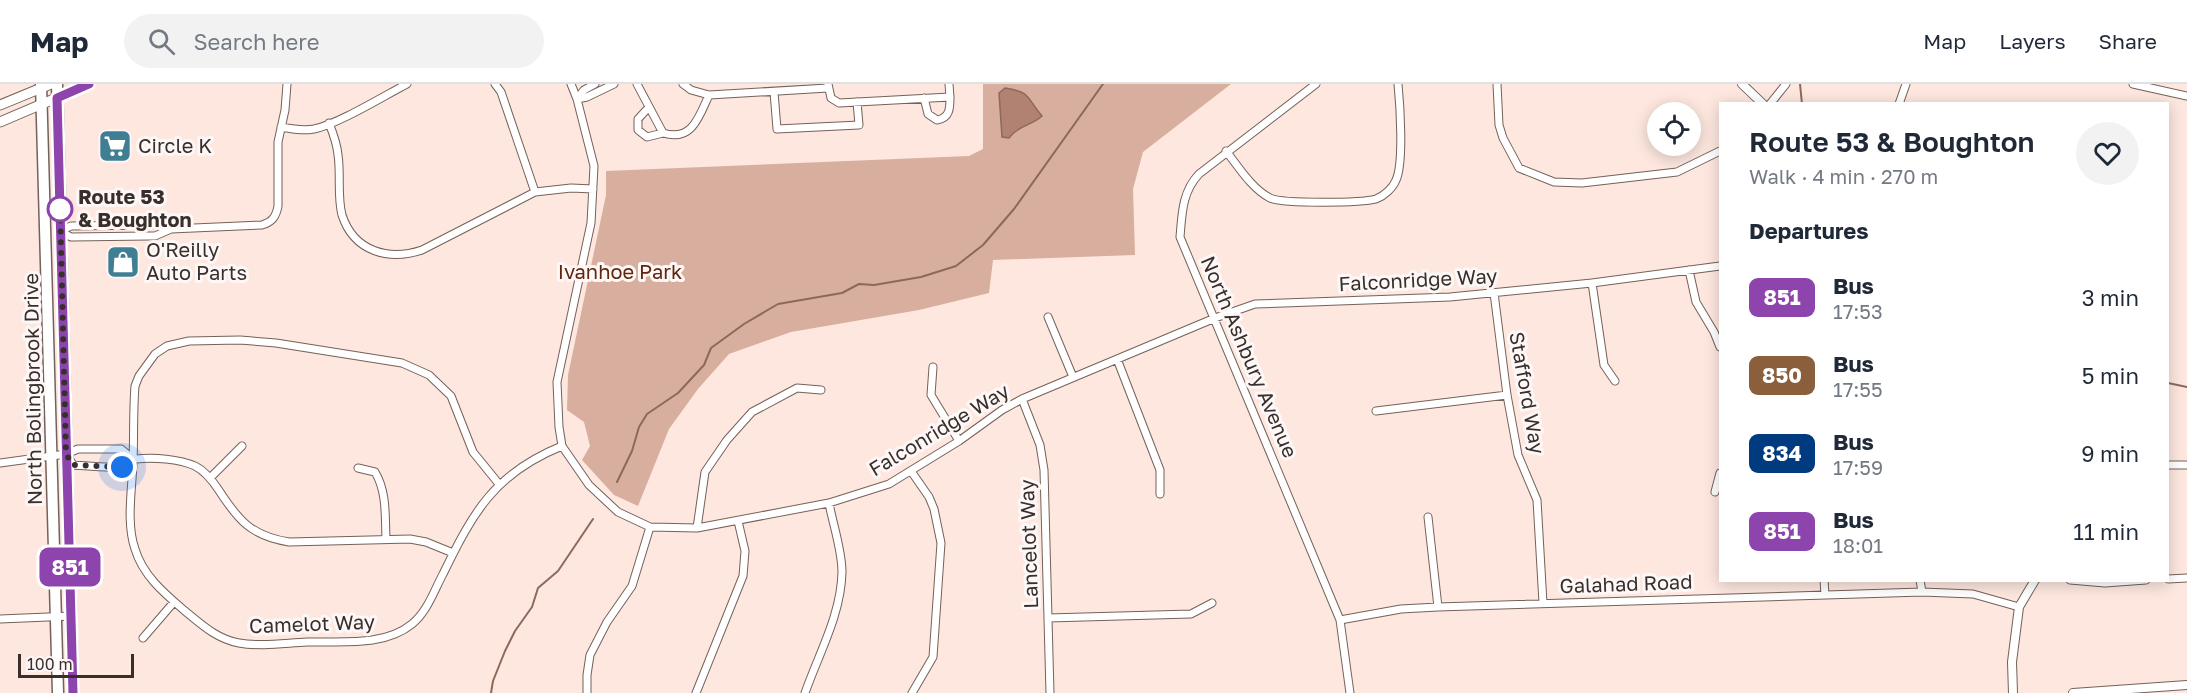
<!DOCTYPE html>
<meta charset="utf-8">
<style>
:root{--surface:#fff;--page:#f2f2f3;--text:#1f2937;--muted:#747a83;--line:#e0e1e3}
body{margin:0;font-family:"Golos Text",sans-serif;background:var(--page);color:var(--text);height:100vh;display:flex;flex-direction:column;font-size:22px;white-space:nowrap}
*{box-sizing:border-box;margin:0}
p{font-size:20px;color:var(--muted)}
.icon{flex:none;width:33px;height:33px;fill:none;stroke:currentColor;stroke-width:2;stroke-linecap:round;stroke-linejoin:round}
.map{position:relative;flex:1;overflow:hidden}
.details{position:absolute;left:1719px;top:18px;width:450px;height:480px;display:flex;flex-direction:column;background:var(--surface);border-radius:0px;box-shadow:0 3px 15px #0003}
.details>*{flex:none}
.badge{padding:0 12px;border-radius:9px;font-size:21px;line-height:39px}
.tools{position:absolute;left:1647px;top:18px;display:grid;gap:12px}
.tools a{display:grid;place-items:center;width:54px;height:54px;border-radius:50%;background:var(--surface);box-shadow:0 3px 15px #0003;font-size:30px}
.scale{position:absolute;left:18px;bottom:15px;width:116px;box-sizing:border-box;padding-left:6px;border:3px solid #382f2c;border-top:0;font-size:16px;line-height:21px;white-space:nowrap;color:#382f2c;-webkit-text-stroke:4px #fdf8f7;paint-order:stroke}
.you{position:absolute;width:30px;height:30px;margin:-15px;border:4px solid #fff;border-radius:50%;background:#1a73e8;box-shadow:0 0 0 9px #1a73e833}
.map>.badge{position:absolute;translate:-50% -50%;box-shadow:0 0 0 3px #fff}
h2{padding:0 30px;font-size:22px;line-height:54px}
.round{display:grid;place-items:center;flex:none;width:63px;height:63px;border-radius:32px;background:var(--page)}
.overview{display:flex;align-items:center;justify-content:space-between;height:102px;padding:0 30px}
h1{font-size:28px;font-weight:600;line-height:45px}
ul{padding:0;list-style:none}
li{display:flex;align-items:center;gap:18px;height:78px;padding:0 30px}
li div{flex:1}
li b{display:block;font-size:22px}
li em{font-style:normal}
li .badge{min-width:66px;font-weight:700;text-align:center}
header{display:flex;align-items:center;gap:36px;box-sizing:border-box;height:84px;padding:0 30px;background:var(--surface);border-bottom:2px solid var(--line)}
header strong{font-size:28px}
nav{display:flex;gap:33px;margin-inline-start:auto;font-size:21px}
.search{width:420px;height:54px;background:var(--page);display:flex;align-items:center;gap:15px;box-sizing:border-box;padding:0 21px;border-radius:33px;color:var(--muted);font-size:22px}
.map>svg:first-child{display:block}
.green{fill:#d8af9f}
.water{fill:#b18271;stroke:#8d695c;stroke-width:1.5}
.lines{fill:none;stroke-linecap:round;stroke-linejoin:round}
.stream{stroke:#8d695c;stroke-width:2}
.minor-casing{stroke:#74615a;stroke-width:9}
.tertiary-casing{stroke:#74615a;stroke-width:10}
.secondary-casing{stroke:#74615a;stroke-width:11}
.primary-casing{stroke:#74615a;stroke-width:13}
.minor{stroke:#fff;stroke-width:7}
.tertiary{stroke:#fff;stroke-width:8}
.secondary{stroke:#fff;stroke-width:9}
.primary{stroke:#fff;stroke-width:10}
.line-casing{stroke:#fff;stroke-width:14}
.line{stroke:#8e44ad;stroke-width:9}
.walk{stroke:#382f2c;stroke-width:6;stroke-dasharray:0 10.8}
.stop-dot{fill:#fff;stroke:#8e44ad;stroke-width:3}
.labels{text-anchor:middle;stroke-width:6;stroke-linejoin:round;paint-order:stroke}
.poi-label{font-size:20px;fill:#382f2c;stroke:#fdf8f7;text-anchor:start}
.stop-label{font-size:20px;font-weight:bold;fill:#382f2c;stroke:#fdf8f7;text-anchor:start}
.park-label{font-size:20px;fill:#61260d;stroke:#fdf8f7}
.street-label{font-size:20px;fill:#382f2c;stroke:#fdf8f7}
</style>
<header>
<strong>Map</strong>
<div class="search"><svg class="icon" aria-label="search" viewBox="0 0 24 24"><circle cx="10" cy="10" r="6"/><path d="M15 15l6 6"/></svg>Search here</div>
<nav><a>Map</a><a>Layers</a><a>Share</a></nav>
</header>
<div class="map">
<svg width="2187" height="609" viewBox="0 0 2187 609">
<rect width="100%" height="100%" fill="#fde7df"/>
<path class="green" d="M983,0H1231L1143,68L1133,105L1135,171L993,176L989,209L919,226L791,248L729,270L698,305L669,345L638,422L614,411L582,376L590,362L584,338L567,326L568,291L606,111V87L969,72L983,65Z"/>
<path class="water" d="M1005,4C1031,8 1026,13 1042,32C1031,42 1019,41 1009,54L1002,53L999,9Z"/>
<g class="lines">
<path class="stream" d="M1800,0L1802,20
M2168,299L2187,303
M617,398L632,367L639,343L647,330L678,309L704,281L711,264L744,240L778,220L842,209L859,200L874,201L921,193L956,182L983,161L1014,125L1103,0
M491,609L493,597L505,567L515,547L532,523L538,504L558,487L593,435"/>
<defs>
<path id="minor" d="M495,0L501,8L535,108
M571,0L577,15L594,82L591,139L557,298L559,343L562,362L589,401L618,428L650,443L697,444L829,419L889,400L959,357L1002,326L1022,315L1215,234L1255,220L1450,213L1592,199L1720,182
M637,0L663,49C692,58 699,33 709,11
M683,0L691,6L709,11L828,4
M828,0L831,14L839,19L950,13L949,0
M1316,0L1199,90C1182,108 1182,130 1180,153L1340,536L1350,609
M1497,0L1499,41L1503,54L1519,84L1554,98L1582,99L1677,88L1720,67
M2133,0L2187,12
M774,8L777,45L859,41L857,18
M924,14L928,30L937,36C950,34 950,24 950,13
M577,15L587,13L614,0
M577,15L584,6L595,0
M1770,20L1786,0
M1899,20L1906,0
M649,23L638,35V46L647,53L663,49
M329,39C333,49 337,59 338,71C341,90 337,112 342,131C354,168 389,177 422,166L535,108L571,104L593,105
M281,43C292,45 302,47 314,45C338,40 382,13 407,0
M1226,67C1238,82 1252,105 1270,114C1283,120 1362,119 1376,115C1384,112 1393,104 1396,96C1404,79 1400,20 1398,0
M60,147L71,142L155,141L171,145L262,141C272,138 276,133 278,122V58L285,26L287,0
M60,147L71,153L149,152H155L171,145
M1689,186L1696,218L1714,248L1720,263
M1592,199L1604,281L1615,297
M1494,209L1507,311L1518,371L1537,416L1543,519
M1048,233L1073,293
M1117,275L1160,386V410
M933,283L931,311L959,357
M1022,315L1040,361L1044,386L1050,609
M1376,327L1507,311
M69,374L73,381C88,382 104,384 119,383C126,382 130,376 136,375C154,373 179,375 195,382C205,387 212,396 218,405C238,436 251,452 289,458L410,455L426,458L453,469
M0,379L66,370L78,365H121L133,375
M2168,381H2187
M358,384L375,388C387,408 385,432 386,455
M911,387L929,413L934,425L941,459L933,573L912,609
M210,394L242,362
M499,400L473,368L451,312L429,291L402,279L276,259L240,256L189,257L167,262L155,270L139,292L135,302C133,328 134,354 133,379C132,406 126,439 135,465C143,492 165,510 185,527C202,541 217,555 239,559C261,563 285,559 307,558C341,557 384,563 412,540C427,528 434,507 443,490C473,428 495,389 562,362
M1715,408L1720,389
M1428,433L1438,523
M697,444L705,388L727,356L752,328L797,304L821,306
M2168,495L2187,494
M1824,496L1825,511
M1920,496L1922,508
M2070,496L2105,499L2146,496
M1048,534L1191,530L1212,519
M0,535L72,532
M1340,536L1401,525L1438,523L1922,508L1973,510L2019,523
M143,554L174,518
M587,609V591L590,571L607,538L632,502L650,443
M696,609L743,492L745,467L738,437
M805,609C819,569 841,531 842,488C842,466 833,441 829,419"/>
<path id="tertiary" d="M1742,0L1763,20
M2013,609L2012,578L2019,523L2035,496
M2073,609L2187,601"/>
<path id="secondary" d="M0,21L51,0
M0,38L89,0"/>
<path id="primary" d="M41,0L58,609
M57,0L73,609"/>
</defs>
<use href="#minor" class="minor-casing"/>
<use href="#tertiary" class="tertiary-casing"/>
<use href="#secondary" class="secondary-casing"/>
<use href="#primary" class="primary-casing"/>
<use href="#minor" class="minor"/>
<use href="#tertiary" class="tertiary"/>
<use href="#secondary" class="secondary"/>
<use href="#primary" class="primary"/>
</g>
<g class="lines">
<defs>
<path id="line" d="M73,609L57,14L89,0"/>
</defs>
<use href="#line" class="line-casing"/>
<use href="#line" class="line"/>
<path class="walk" d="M60,125V120L66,370L73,381L122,383"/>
</g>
<defs>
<symbol id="supermarket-square" viewBox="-11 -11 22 22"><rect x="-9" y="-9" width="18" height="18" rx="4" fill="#407f93" stroke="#fdf8f7"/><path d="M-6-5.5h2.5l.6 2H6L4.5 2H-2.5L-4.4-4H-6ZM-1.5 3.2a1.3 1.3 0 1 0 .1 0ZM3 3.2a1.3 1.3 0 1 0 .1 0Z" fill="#fff"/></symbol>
<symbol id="shop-square" viewBox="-11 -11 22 22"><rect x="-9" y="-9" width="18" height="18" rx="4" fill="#407f93" stroke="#fdf8f7"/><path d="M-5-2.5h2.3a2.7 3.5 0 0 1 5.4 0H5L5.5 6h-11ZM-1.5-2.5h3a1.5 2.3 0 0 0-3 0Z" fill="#fff"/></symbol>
</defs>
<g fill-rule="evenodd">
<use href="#supermarket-square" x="96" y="43" width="38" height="38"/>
<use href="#shop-square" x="104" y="159" width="38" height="38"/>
</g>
<circle class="stop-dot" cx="60" cy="125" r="12"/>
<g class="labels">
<g class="poi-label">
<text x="138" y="69">Circle K</text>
<text x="146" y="173">O'Reilly<tspan x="146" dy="23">Auto Parts</tspan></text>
</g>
<g class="stop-label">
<text x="78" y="120">Route 53<tspan x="78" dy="23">&amp; Boughton</tspan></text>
</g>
<g class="park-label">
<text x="620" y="195">Ivanhoe Park</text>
</g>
<g class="street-label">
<text transform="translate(1418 196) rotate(-3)" y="7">Falconridge Way</text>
<text transform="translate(1249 273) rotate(67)" y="7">North Ashbury Avenue</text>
<text transform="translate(33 305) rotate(-91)" y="7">North Bolingbrook Drive</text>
<text transform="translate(1527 309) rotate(80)" y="7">Stafford Way</text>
<text transform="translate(939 346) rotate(-31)" y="7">Falconridge Way</text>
<text transform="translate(1029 460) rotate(-92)" y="7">Lancelot Way</text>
<text transform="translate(1626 500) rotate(-2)" y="7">Galahad Road</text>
<text transform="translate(312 540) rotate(-2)" y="7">Camelot Way</text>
</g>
</g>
</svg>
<div class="tools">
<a><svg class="icon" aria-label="locate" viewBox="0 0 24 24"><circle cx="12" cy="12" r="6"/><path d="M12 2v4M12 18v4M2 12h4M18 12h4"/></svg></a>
</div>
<div class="scale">100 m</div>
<div class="you" style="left:122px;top:383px"></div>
<b class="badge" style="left:70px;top:483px;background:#8e44ad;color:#fff">851</b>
<section class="details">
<div class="overview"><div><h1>Route 53 &amp; Boughton</h1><p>Walk · 4 min · 270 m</p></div><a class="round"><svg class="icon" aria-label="heart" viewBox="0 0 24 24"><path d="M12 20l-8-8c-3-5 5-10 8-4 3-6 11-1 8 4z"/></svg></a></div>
<h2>Departures</h2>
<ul>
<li><span class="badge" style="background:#8e44ad;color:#fff">851</span><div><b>Bus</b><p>17:53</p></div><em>3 min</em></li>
<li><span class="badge" style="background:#8b5e3c;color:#fff">850</span><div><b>Bus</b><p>17:55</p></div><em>5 min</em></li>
<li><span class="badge" style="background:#003b80;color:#fff">834</span><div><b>Bus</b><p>17:59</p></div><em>9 min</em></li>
<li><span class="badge" style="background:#8e44ad;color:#fff">851</span><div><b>Bus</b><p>18:01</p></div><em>11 min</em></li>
</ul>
</section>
</div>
